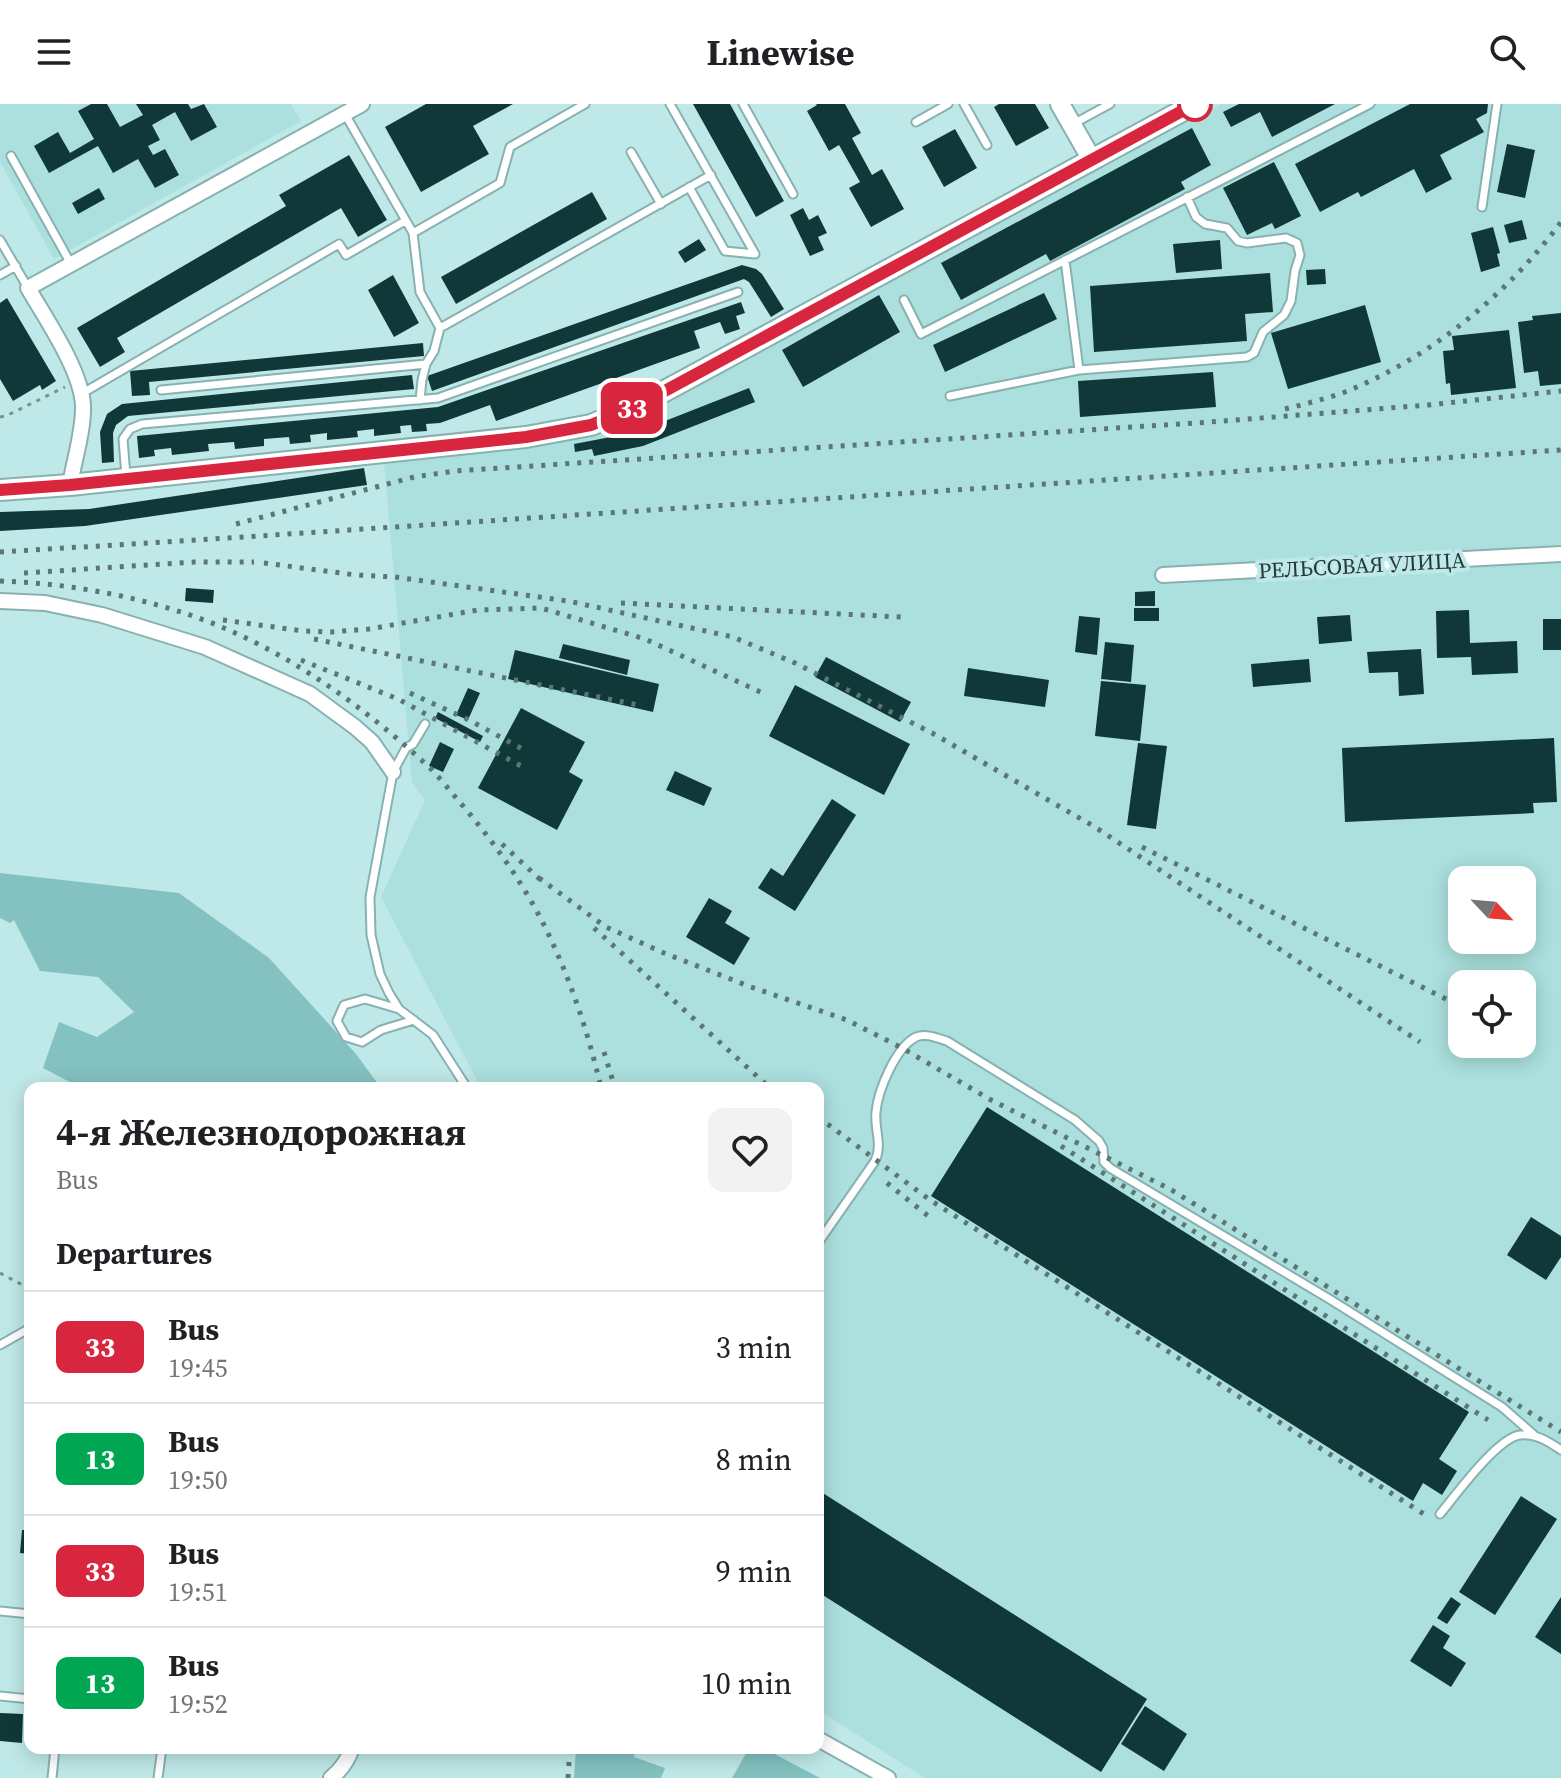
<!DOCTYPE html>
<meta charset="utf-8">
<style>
:root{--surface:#fff;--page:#f2f2f2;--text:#202124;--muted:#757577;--line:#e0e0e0}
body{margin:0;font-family:"Source Serif 4",serif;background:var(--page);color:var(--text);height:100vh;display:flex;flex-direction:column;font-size:30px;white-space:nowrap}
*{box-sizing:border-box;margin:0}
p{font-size:26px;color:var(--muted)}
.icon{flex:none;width:44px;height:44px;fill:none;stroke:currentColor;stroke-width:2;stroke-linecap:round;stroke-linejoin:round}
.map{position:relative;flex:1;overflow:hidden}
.details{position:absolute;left:24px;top:978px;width:800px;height:672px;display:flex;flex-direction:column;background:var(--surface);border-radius:16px;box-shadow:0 4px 20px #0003}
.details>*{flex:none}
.badge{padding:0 16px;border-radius:12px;font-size:28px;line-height:52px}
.needle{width:52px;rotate:116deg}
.tools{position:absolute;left:1448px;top:762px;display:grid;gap:16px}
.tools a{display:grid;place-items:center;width:88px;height:88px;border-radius:16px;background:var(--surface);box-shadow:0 4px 20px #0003;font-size:40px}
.map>.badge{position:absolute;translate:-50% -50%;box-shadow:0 0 0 4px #fff}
h2{padding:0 32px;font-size:30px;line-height:72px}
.round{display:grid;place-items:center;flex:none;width:84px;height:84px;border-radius:16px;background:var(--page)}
.summary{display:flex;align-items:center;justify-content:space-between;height:136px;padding:0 32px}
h1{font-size:38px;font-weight:700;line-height:60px}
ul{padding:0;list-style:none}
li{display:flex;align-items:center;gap:24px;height:112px;padding:0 32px;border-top:2px solid var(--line)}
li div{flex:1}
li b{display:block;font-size:30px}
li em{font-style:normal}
li .badge{min-width:88px;font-weight:700;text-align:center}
header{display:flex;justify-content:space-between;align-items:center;height:104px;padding:0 32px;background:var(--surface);font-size:36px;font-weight:700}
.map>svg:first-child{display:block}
.built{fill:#abe0de;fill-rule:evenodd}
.green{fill:#83c2c0}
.building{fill:#103838}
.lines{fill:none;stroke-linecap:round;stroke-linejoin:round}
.service-casing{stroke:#88b1b0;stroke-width:11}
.minor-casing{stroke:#88b1b0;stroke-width:18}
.tertiary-casing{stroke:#88b1b0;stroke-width:22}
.secondary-casing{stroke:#88b1b0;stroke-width:24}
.path{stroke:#739190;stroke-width:3;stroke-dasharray:4 6;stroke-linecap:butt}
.service{stroke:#fff;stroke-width:7}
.minor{stroke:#fff;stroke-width:14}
.tertiary{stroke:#fff;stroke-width:18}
.secondary{stroke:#fff;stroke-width:20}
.rail{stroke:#5c7675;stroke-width:5;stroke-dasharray:4 8;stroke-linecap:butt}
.line-casing{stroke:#fff;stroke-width:18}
.line{stroke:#d7263d;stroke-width:12}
.stop-dot{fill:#fff;stroke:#d7263d;stroke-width:4}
.labels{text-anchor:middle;stroke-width:8;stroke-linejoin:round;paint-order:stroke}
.street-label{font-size:22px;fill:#283939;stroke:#bfe9e8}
</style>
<header><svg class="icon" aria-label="menu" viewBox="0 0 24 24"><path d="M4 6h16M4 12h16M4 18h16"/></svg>Linewise<svg class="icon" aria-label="search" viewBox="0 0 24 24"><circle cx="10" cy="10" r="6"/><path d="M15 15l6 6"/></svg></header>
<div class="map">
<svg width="1561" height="1674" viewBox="0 0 1561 1674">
<rect width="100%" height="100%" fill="#bfe9e8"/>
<path class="built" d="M0,0H291L301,17L54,155L0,58Z
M1221,0H1561V1674H925L818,1606V984H481L381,793L425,696L412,678L384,358L525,344L591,329L750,251ZM1462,776H1522V836H1462ZM1462,880H1522V940H1462Z"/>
<path class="green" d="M0,769L179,789L269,854L356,950L381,984H81L43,964L59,918L97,933L134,908L98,873L40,867L14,816L10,819L0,814Z
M576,1644H635L634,1653L665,1664L661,1674H574Z
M749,1644H763L820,1674H732Z"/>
<path class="building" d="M91,0H107L120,23L143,11L136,0H188L191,5L204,0L217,23L191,37L175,8L152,21L160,36L148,42L153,51L165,45L179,71L155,84L138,55L113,69L98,42L49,69L34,42L58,28L70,49L94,35L78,7Z
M426,0H513L473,22L489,50L421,88L385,23Z
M693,0H730L784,97L756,113Z
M816,0H845L861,29L852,34L872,71L882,65L904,105L871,123L849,84L860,78L839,41L829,47L807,7L817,1Z
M999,0H1035L1049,24L1016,42L994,3Z
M1239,0H1335L1272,33L1260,8L1231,23L1223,8Z
M1410,0H1488L1487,9L1476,15L1484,28L1440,51L1452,75L1426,89L1414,65L1361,93L1358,88L1320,108L1295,60Z
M1192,24L1211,61L1181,78L1185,85L1050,157L1046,150L961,196L941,159Z
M955,25L977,64L944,83L922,43Z
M1507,40L1535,46L1525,94L1497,88Z
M349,51L387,116L358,133L341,104L117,234L125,248L100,263L77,224L286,102L279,91Z
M1274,58L1301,112L1275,125L1272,119L1247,131L1223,84Z
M99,84L105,95L78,110L72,99Z
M592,88L607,115L456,200L441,173Z
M803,104L809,116L818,111L827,129L818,133L824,146L810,152L790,111Z
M1522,116L1527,135L1509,139L1504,121Z
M1493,123L1500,149L1497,150L1500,162L1481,168L1471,129Z
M699,135L706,146L685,159L678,148Z
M1220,136L1222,165L1176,169L1173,140Z
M742,161L756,165L762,170L784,205L771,213L749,178L744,175L432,287L427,272Z
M1325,165L1326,180L1307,181L1306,166Z
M1270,169L1273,208L1245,210L1247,237L1094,248L1090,182Z
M393,171L419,219L394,233L368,186Z
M1044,189L1057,215L945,268L933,241Z
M879,191L900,228L803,283L782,246Z
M7,194L56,277L42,286L40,281L13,297L0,275V199Z
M741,198L745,209L736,212L740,225L725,230L720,218L694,227L700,244L496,317L490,301L440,319L426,320L427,327L412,328L411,321L400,322L401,329L374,332V325L357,327L358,333L327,336V329L310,331L311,338L290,340L289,333L264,335V342L235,345L234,338L208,340L209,347L172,351L171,344L154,346L155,352L139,354L137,332L438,303Z
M1365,201L1381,258L1288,285L1271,229Z
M1561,209V280L1540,282L1538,267L1524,269L1518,218L1533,216L1532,212Z
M1509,226L1516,284L1451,291L1450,279L1446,280L1443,247L1454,246L1452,232Z
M423,239L424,252L149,278L150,291L132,292L130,267Z
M1213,268L1216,303L1080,313L1078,277Z
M412,271L414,285L128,312L116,321L113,329L114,358L102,359L100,328L107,310L122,300Z
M749,284L755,298L643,342L594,352L592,345L575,348L574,340L637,328Z
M364,364L367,381L85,422L0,427V408L89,405Z
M186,484L214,486L213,499L185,497Z
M1155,487V502H1135V488Z
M1134,504H1159V517H1134Z
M1469,506L1470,539L1517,537L1518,569L1472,571L1471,553L1437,554L1436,507Z
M1350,511L1352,537L1319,540L1317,513Z
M1079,512L1100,514L1097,551L1075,548Z
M1543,515H1561V546H1543Z
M1105,538L1134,541L1131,578L1101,575Z
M563,540L630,556L627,571L559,554Z
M1421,545L1424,590L1399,592L1398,568L1369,569L1367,548Z
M515,546L659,580L653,608L508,575Z
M826,553L911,598L900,618L815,573Z
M1309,555L1311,578L1253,583L1251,560Z
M968,564L1049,576L1045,603L964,592Z
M1101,577L1146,581L1140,637L1095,632Z
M795,581L910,640L884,691L769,632Z
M468,584L480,589L468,616L456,611Z
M521,604L585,638L569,668L583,676L557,726L478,684Z
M438,608L483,632L480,638L435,614Z
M1554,634L1557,698L1533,699L1534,709L1345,718L1342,644Z
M440,638L454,645L443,668L429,662Z
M1138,639L1167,642L1156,725L1127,721Z
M675,667L712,684L704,702L666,686Z
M832,695L856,711L795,807L758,784L771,764L783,772Z
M709,794L732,807L725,819L750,834L734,861L686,833Z
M987,1003L1469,1308L1439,1355L1457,1367L1442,1391L1423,1379L1413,1397L931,1092Z
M1531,1113L1561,1132V1153L1546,1176L1507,1151Z
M818,1386L1147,1595L1101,1668L818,1488Z
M1521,1392L1557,1415L1495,1511L1459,1488Z
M22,1426H30V1450L20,1449Z
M1451,1493L1461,1500L1447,1520L1437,1514Z
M1561,1493V1550L1535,1533Z
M1433,1521L1450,1532L1443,1544L1466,1559L1451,1583L1410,1557Z
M1145,1602L1187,1630L1164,1667L1121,1640Z
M0,1609L23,1610L22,1639L0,1637Z"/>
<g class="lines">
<defs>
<path id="service" d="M670,0L755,150
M743,0L793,90
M964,0L987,41
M916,18L948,0
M1073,20L1110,0
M631,48L661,100
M11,52L71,160
M689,83L725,147L755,150
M1482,103L1497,0
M413,129L500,79L510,43L585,0
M0,136L28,184
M1065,156L1079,266
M0,171L16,162
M904,196L921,230L1370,0
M440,224L711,71
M161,286L426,260L434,247L440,224L420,188L413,129L345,10
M81,290L339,140L346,151L405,117
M950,292L1079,266L1247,253L1254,249L1263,228L1284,211L1291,197L1295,167L1300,151L1297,139L1286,134L1247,139L1238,137L1227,124L1205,120L1196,113L1187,93
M420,296L422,276L426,260
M126,372L123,335L130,325L142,320L438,294L738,188
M425,620L413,640L406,644L393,668L370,793L371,831L380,870L389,889L399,905L433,931L467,984
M399,905L365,895L344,901L337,917L346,933L362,938L381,926L414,916
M818,1139L875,1057C883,1040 874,1025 876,1008C878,986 896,943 916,933C926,929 937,934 947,937L1075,1016L1099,1037L1103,1044L1104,1058L1110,1064L1331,1196L1502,1303L1534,1331
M0,1241L30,1224
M1440,1410C1456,1391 1497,1334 1520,1331C1536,1329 1549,1338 1561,1346
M0,1507L30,1510
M0,1592L30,1595
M52,1674L55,1644
M158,1674L162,1644"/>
<path id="minor" d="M70,381C74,356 84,326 83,301C81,266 46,215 28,184L362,0
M1163,471L1561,450
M0,497L45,499L102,511L205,543L310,590L355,623L372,638L393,668
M818,1635L888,1674
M331,1674C341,1666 348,1656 352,1644"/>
<path id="tertiary" d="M1060,0L1092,56"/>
<path id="secondary" d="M0,386L70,381L526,333L591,321L637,302L1195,0"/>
</defs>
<use href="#service" class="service-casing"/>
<use href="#minor" class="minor-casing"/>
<use href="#tertiary" class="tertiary-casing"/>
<use href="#secondary" class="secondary-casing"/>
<path class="path" d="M0,313L6,312L65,283
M0,1169L30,1185"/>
<use href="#service" class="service"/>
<use href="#minor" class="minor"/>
<use href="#tertiary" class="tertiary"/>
<use href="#secondary" class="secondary"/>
<path class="rail" d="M1285,305C1305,300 1325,295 1345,288C1430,254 1507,191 1561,118
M236,420L414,373L455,367L1210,318L1428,301L1561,287
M0,448L213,435L1561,346
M264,459L356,471L395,473L568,497L733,533L795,559L932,629L1095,723L1420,938
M24,469L194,458H254
M0,477C62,479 126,490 184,509C276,539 359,598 429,663C439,673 448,684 457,695C490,733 520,774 543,819C569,871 588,927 601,984
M621,499L901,513
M223,516L303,527L331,528L369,525L478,506L541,504L645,535L767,591
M314,535L643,602
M301,556L398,595L521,662
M410,589L469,616L528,648
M502,740L546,781
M1142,743L1454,899
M539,774L606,823L664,849L751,883L847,916L902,944L991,996L1170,1085L1561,1328
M594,824L770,984
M604,948L615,984
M818,1013L930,1096L1427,1412
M1061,1042L1488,1316
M887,1079L932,1115
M568,1674L570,1644"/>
</g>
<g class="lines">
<defs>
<path id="line" d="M0,386L70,381L526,333L591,321L637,302L1195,0"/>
</defs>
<use href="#line" class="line-casing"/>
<use href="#line" class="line"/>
</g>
<circle class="stop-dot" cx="1195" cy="0" r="16"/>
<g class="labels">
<g class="street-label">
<text transform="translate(1362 461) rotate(-3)" y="8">РЕЛЬСОВАЯ УЛИЦА</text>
</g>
</g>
</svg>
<div class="tools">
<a><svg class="needle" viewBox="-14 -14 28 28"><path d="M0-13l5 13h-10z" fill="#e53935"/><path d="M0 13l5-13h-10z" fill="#757577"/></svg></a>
<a><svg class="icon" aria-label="locate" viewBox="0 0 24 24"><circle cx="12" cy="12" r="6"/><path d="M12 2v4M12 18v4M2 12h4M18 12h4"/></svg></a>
</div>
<b class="badge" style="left:632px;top:304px;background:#d7263d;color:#fff">33</b>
<section class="details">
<div class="summary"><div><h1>4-я Железнодорожная</h1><p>Bus</p></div><a class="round"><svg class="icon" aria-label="heart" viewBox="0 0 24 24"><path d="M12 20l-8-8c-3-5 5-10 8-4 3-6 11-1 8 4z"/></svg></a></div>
<h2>Departures</h2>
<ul>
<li><span class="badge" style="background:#d7263d;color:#fff">33</span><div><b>Bus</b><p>19:45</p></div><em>3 min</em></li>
<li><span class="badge" style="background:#00a651;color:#fff">13</span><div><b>Bus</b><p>19:50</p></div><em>8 min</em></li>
<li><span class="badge" style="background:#d7263d;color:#fff">33</span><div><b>Bus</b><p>19:51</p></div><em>9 min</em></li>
<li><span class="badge" style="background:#00a651;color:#fff">13</span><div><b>Bus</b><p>19:52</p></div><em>10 min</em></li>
</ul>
</section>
</div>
